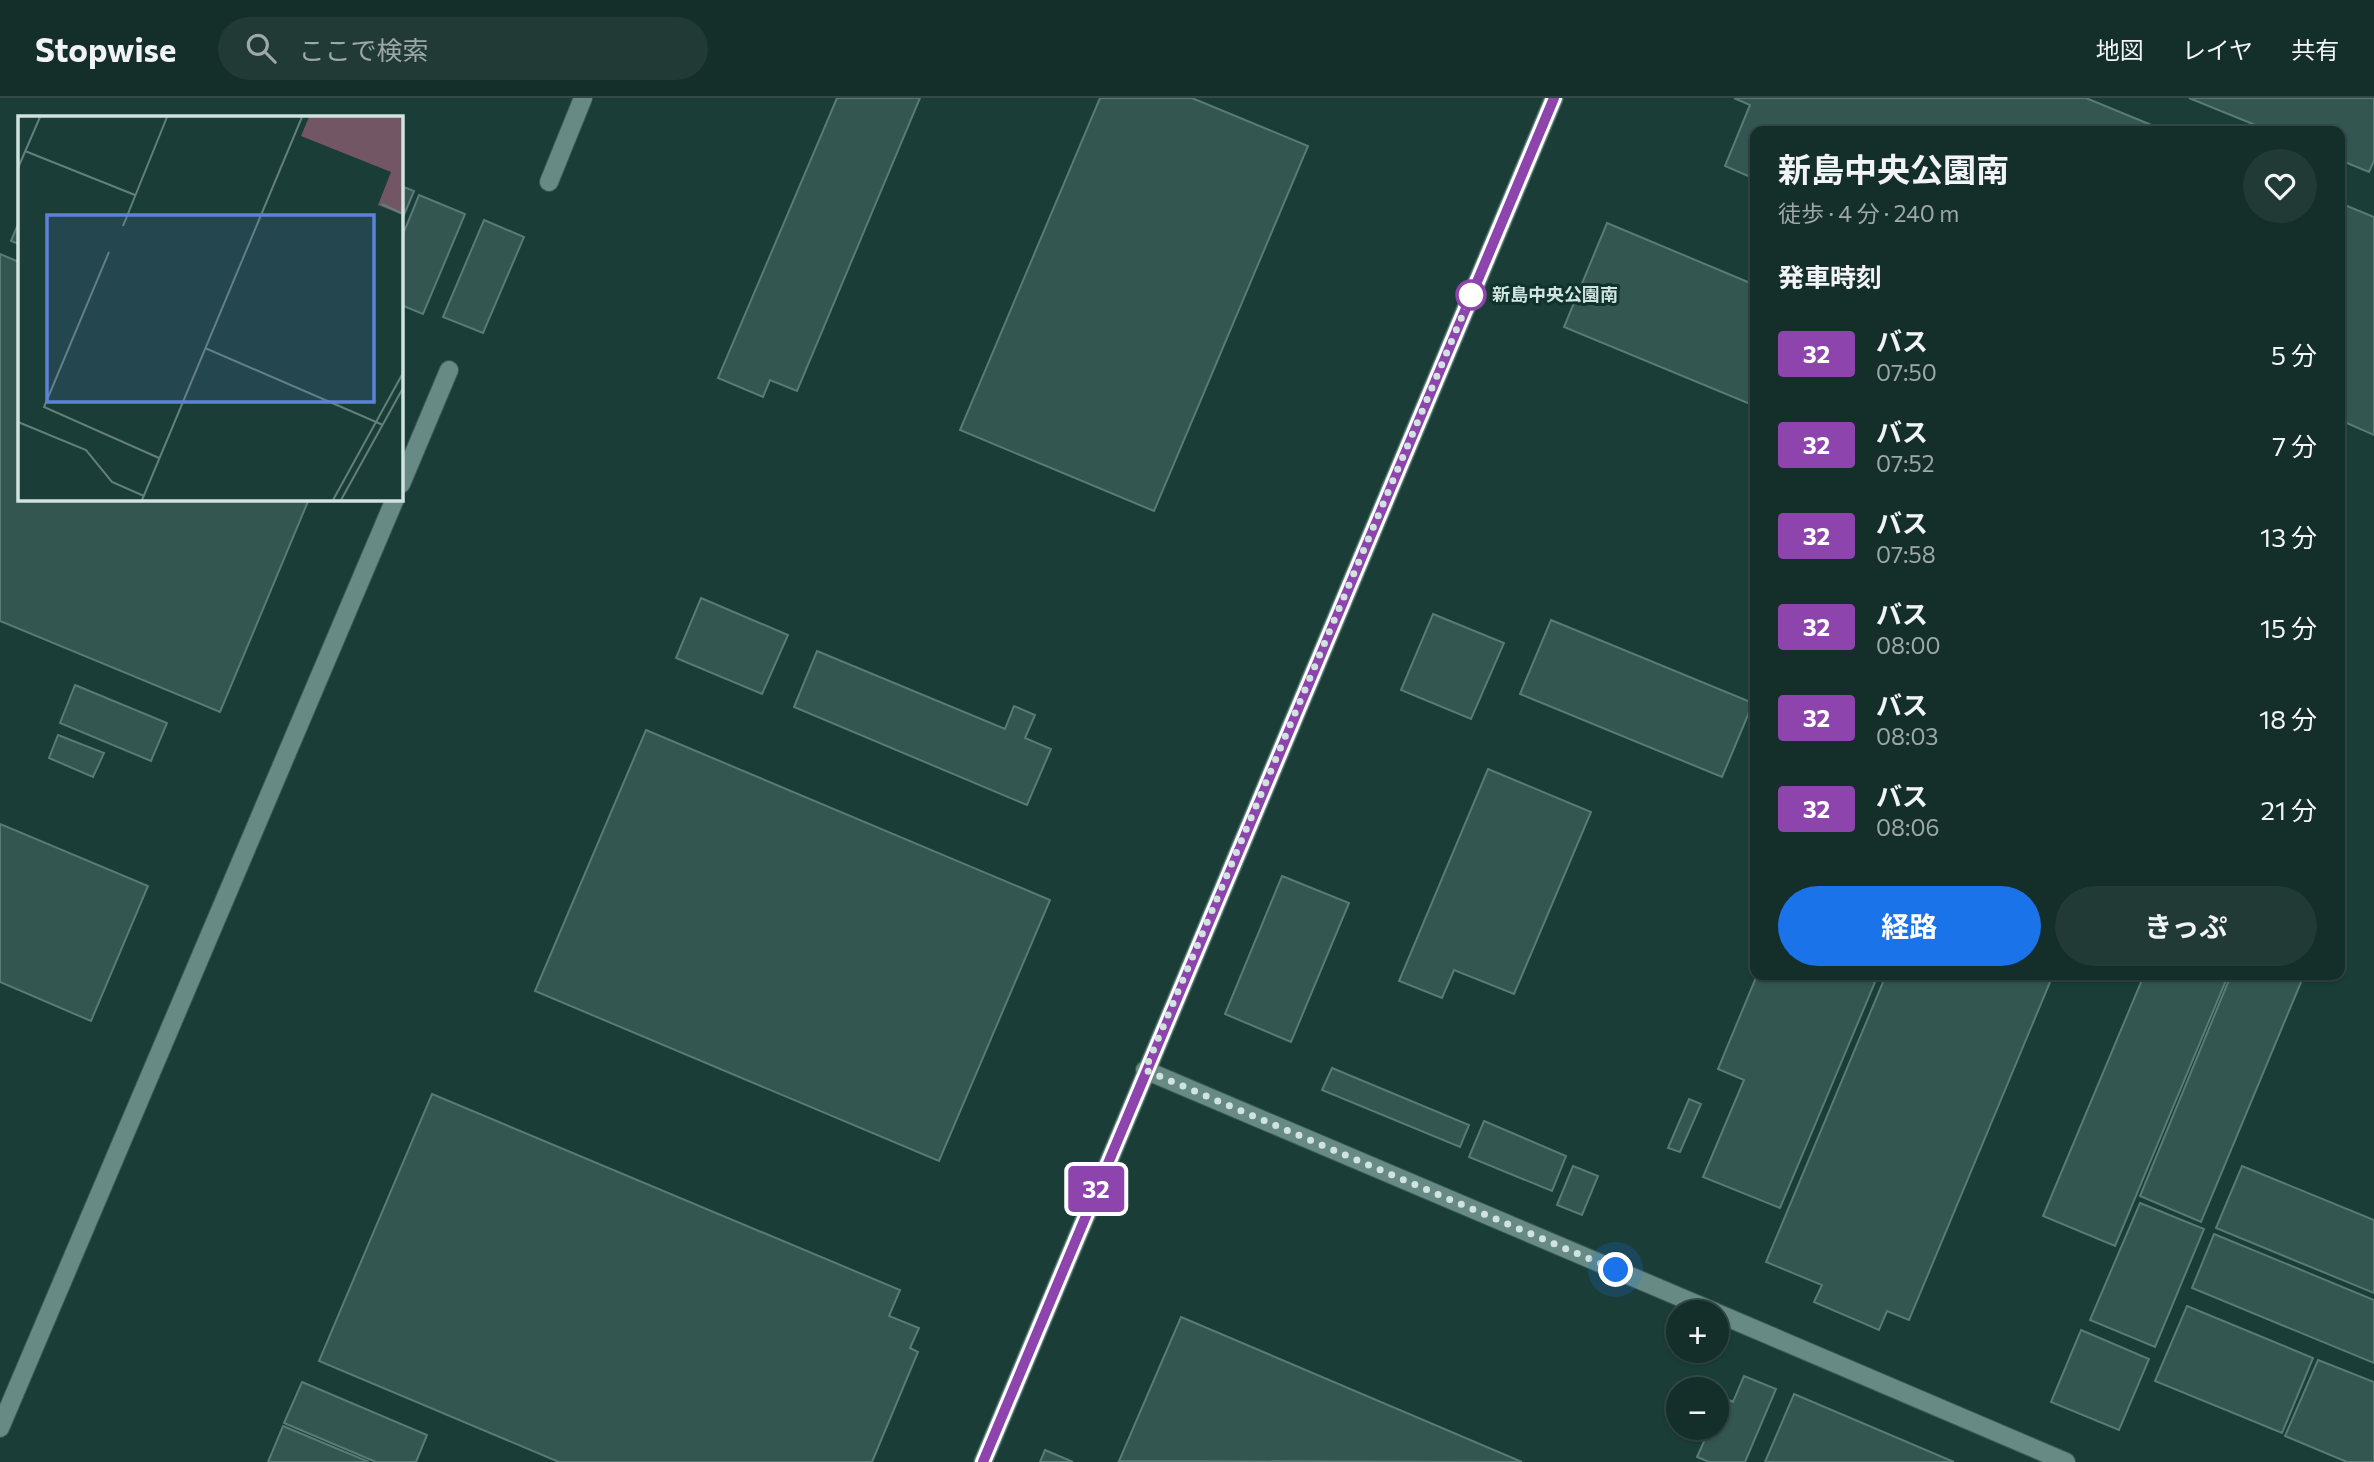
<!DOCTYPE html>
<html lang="ja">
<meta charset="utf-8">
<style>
:root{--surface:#142e2a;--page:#213a36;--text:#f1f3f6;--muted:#9da8a8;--line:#334a47;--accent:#1a73e8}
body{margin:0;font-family:Commissioner,"Noto Sans JP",sans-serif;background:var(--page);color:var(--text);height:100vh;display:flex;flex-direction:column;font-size:26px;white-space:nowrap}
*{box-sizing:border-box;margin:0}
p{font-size:23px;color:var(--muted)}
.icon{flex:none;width:38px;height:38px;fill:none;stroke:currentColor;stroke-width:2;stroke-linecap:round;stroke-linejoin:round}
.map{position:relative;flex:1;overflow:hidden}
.panel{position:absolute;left:1750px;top:28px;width:595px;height:854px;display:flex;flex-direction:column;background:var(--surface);border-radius:14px;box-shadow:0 2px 5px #0004,0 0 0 2px var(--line)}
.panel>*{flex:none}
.badge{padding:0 14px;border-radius:5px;font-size:24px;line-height:46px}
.tools{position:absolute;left:1666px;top:1202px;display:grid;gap:14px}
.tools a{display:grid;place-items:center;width:63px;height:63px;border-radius:50%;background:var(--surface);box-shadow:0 2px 5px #0004,0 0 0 2px var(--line);font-size:35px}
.you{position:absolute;width:35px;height:35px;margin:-18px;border:5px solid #fff;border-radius:50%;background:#1a73e8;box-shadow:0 0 0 10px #1a73e833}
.map>.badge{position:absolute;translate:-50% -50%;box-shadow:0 0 0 4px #fff}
h2{padding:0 28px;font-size:26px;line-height:63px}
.round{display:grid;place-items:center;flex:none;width:74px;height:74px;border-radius:37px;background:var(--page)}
.head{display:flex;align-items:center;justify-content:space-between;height:119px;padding:0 28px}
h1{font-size:33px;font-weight:700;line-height:52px}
.primary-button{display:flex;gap:14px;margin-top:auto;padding:14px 28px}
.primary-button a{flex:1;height:80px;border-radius:42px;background:var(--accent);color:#fff;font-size:28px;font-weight:700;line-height:80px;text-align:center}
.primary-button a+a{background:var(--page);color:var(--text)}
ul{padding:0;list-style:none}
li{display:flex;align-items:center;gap:21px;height:91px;padding:0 28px}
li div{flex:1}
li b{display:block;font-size:26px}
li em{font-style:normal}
li .badge{min-width:77px;font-weight:700;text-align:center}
header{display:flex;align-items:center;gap:42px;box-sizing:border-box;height:98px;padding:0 35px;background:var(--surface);border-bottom:2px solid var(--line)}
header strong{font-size:33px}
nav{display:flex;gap:38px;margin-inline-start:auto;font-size:24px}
.search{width:490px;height:63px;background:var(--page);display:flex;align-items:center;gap:18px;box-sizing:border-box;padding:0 24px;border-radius:38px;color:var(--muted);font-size:26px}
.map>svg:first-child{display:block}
.building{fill:#345650;stroke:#587b75;stroke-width:2}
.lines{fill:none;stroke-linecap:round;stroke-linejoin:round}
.service-casing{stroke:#3b5955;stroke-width:20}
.tertiary-casing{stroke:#3b5955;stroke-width:20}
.service{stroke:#678b84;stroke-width:18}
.tertiary{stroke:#678b84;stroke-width:18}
.line-casing{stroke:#fff;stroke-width:16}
.line{stroke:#8e44ad;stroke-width:10}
.walk{stroke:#d0e3df;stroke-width:7;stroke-dasharray:0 12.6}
.stop-dot{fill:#fff;stroke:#8e44ad;stroke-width:3.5}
.labels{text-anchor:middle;stroke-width:6;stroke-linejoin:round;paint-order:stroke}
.stop-label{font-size:18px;font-weight:bold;fill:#d0e3df;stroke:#10332e;text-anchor:start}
.inset-road{fill:none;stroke:#637f7b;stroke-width:2}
.view{fill:#5c82da;fill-opacity:0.15;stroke:#5c82da;stroke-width:3.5}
.inset-edge{fill:none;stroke:#d0e3df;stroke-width:3.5}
</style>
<header>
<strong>Stopwise</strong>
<div class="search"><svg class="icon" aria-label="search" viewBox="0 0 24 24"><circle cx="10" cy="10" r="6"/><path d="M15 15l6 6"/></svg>ここで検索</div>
<nav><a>地図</a><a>レイヤ</a><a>共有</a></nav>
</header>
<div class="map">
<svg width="2374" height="1364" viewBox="0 0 2374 1364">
<rect width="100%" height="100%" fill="#1b3d38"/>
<path class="building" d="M837,0H920L797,293L770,282L763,299L718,280Z
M1100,0H1192L1308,48L1154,413L960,332Z
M1734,0H2086L2166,33H1755V81L1725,68L1750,7Z
M2189,0H2374V63L2369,74L2340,62V33H2270Z
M401,88L414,93L401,124Z
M419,97L465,116L423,216L401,207V141Z
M2340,105L2374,119V337L2340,322Z
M484,122L524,139L483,235L443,219Z
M19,124V146L11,143Z
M1607,125L1755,187V308L1564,229Z
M0,156L19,164V401H309L220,614L0,523Z
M701,500L788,537L762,596L676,560Z
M1433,516L1504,545L1471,621L1401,592Z
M1551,522L1753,605L1722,679L1520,596Z
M817,553L1005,631L1014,608L1035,617L1025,640L1051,651L1027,707L794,609Z
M75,587L167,625L151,663L60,625Z
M646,632L1050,802L939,1063L535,893Z
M58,637L104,655L93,679L49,660Z
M1488,671L1591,714L1514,896L1454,872L1442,900L1399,883Z
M0,726L148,788L91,923L0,884Z
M1282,778L1349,805L1291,944L1225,916Z
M1757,877H1878L1780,1110L1703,1079L1744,982L1718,971Z
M1886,877H2053L1909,1222L1887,1213L1879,1232L1814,1204L1822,1187L1766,1164Z
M2144,877H2220L2227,880L2115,1148L2043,1118Z
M2231,877H2304L2201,1124L2140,1098Z
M1332,970L1469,1027L1460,1049L1322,992Z
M432,996L900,1192L889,1218L919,1230L910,1250L918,1254L872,1364H559L319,1263Z
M1689,1001L1701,1006L1680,1054L1668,1050Z
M1484,1023L1566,1058L1552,1093L1469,1059Z
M1573,1068L1598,1078L1582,1117L1557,1107Z
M2242,1068L2374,1122V1195L2216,1130Z
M2140,1105L2204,1131L2155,1249L2090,1222Z
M2214,1136L2374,1202V1265L2192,1190Z
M2187,1208L2313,1260L2282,1335L2155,1283Z
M1181,1219L1522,1364L1119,1363Z
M2081,1232L2149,1261L2119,1332L2051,1304Z
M2318,1262L2374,1284V1364H2347L2285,1338Z
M1744,1278L1776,1291L1745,1364H1709L1697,1359L1710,1330H1717V1314L1723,1299L1733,1304Z
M302,1284L427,1337L416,1364H376L284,1325Z
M1794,1296L1954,1364H1765Z
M283,1328L369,1364H268Z
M1045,1352L1073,1364H1040Z"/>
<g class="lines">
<defs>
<path id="service" d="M549,84L583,0
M401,386L449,272
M0,1330L395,401"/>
<path id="tertiary" d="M1145,972L1715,1214
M1717,1215L2066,1364
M983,1364L1554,0"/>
</defs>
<use href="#service" class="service-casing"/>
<use href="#tertiary" class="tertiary-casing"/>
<use href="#service" class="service"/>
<use href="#tertiary" class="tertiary"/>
</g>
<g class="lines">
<defs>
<path id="line" d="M983,1364L1554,0"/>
</defs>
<use href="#line" class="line-casing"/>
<use href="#line" class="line"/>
<path class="walk" d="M1471,197L1145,972L1616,1172"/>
</g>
<circle class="stop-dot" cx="1471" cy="197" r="14"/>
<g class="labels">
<g class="stop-label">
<text x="1492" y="203">新島中央公園南</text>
</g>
</g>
<g transform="translate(18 18)">
<rect width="385" height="385" fill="#1b3d38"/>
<path d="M291,1H385V99L360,89L373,56L283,20Z" fill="#735663"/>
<path class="inset-road" d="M7,35L117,79M0,52L22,1M364,88L385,98M105,110L149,1M91,136L26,291L141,342M187,232L365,309M0,306L68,334L94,366L126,380M124,384L284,1M315,384L385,257M323,384L385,272"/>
<path class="view" d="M29,99H356V286H29Z"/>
<rect width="385" height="385" class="inset-edge"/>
</g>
</svg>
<div class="tools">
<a>+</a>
<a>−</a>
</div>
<div class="you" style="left:1616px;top:1172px"></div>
<b class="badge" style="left:1096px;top:1091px;background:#8e44ad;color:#fff">32</b>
<section class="panel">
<div class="head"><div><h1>新島中央公園南</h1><p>徒歩 · 4 分 · 240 m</p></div><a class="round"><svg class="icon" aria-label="heart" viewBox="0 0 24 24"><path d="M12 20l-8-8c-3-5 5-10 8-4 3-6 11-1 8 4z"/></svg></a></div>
<h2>発車時刻</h2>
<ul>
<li><span class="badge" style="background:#8e44ad;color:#fff">32</span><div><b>バス</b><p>07:50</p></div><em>5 分</em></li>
<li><span class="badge" style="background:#8e44ad;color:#fff">32</span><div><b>バス</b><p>07:52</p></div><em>7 分</em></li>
<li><span class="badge" style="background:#8e44ad;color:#fff">32</span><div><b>バス</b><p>07:58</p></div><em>13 分</em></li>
<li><span class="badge" style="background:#8e44ad;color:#fff">32</span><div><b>バス</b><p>08:00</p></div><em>15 分</em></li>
<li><span class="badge" style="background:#8e44ad;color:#fff">32</span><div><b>バス</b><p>08:03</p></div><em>18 分</em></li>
<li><span class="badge" style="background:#8e44ad;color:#fff">32</span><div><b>バス</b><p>08:06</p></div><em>21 分</em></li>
</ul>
<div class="primary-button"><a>経路</a><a>きっぷ</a></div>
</section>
</div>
